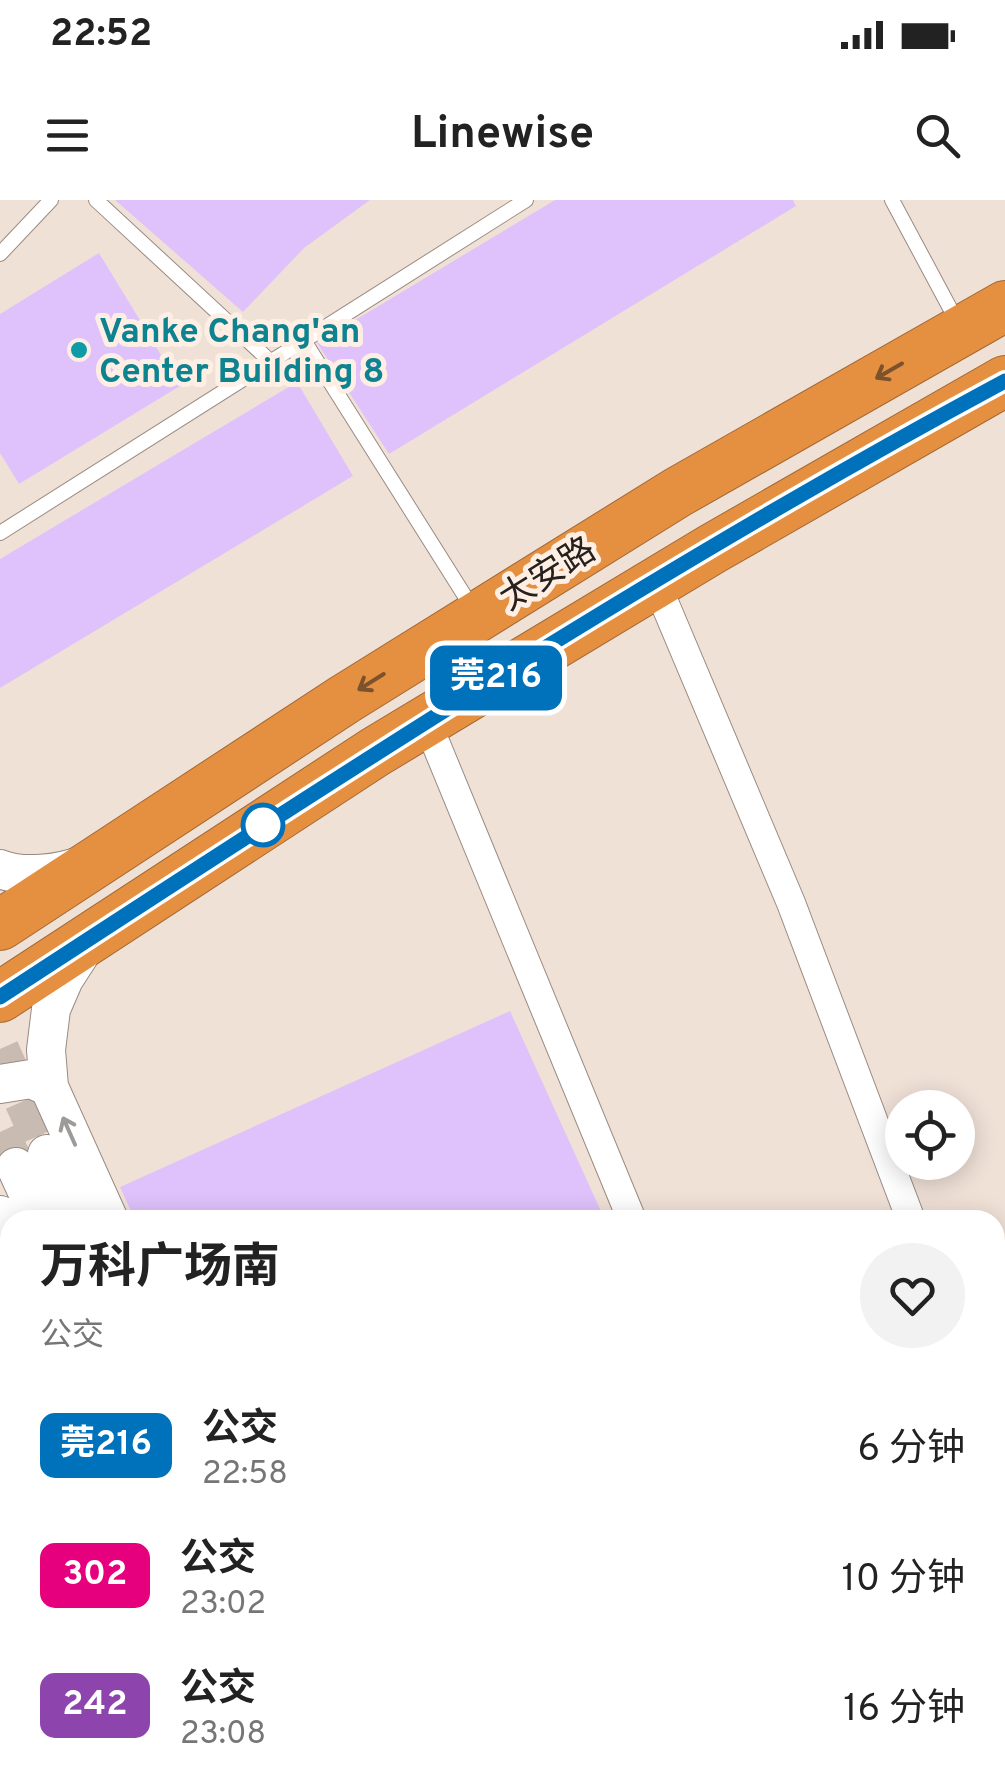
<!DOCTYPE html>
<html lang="zh">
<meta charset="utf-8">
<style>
:root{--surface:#fff;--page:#f2f2f2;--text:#222;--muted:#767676}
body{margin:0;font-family:Overpass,"Noto Sans SC",sans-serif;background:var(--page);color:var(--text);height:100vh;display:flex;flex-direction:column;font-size:38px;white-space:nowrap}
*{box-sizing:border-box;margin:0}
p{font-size:32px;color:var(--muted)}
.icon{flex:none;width:55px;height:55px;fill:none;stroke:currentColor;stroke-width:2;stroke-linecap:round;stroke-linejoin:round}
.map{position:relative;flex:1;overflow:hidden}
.side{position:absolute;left:0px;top:1010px;width:1005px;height:582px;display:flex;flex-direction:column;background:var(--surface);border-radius:30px 30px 0 0;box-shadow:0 5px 25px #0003}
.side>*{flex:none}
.badge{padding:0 20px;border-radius:15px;font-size:35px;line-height:65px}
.tools{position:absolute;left:885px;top:890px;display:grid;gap:20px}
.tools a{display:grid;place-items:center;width:90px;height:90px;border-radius:50%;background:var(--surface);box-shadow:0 5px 25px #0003;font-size:50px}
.map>.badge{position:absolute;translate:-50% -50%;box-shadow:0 0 0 5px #fff}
.round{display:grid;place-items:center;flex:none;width:105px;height:105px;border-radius:52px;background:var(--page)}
.headline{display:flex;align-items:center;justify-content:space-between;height:170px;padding:0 40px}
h1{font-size:48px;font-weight:700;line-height:75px}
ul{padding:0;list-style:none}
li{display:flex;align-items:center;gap:30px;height:130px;padding:0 40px}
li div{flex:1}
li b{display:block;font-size:38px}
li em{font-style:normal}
li .badge{min-width:110px;font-weight:700;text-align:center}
.status{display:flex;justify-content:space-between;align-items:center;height:70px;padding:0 50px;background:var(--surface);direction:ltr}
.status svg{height:28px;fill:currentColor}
header{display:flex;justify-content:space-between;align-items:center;height:130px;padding:0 40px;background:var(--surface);font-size:45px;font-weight:700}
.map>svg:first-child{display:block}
.building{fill:#dfc2fb}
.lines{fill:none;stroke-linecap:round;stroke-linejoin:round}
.secondary-tunnel{stroke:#c8bbb2;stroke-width:38;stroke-dasharray:38 19;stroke-linecap:butt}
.lane-casing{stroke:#998b82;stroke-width:16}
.street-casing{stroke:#998b82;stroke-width:30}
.secondary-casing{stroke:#998b82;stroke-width:40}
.highway-casing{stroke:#a26834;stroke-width:52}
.lane{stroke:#fff;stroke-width:14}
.street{stroke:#fff;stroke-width:28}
.secondary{stroke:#fff;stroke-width:38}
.highway{stroke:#e58f41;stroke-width:50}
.oneway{stroke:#7c522d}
.oneway2{stroke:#9d9b99}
.line-casing{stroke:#fff;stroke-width:22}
.line{stroke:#0072bc;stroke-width:15}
.culture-dot{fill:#0f9aa8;stroke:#feeee4;stroke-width:4}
.stop-dot{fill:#fff;stroke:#0072bc;stroke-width:5}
.labels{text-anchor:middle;stroke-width:10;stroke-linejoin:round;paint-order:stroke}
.culture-label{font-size:35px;font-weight:bold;fill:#0d838f;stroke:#feeee4;text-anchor:start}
.street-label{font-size:35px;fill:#26211d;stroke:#feeee4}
</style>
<div class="status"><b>22:52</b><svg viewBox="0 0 49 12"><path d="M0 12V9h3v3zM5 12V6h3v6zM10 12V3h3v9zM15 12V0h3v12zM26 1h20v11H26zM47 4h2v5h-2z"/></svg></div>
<header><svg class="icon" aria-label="menu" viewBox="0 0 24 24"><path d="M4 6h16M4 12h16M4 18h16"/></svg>Linewise<svg class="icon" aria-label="search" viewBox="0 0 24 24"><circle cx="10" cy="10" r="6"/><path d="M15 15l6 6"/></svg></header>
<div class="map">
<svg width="1005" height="1592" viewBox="0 0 1005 1592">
<rect width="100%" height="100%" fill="#f0e1d7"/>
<path class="building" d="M115,0H370L304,48L243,112Z
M555,0H793L796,6L389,254L317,143Z
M99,53L180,186L19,284L0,253V114Z
M297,182L353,276L0,488V359Z
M510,811L605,1020H135L120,987Z
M0,1174L10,1196V1396L0,1400Z
M208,1582H239L243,1592H212Z
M399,1582H440L445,1592H404Z
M491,1582H592L596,1592H477L476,1589Z
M669,1582H764L768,1592H673Z
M798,1582H838L843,1592H802Z"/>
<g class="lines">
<path class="secondary-tunnel" d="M0,849L47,954
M0,932L16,967"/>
<defs>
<path id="lane" d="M96,0L270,161
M892,0L959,125
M0,54L51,0
M303,139L473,409
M0,333L526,0"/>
<path id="street" d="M656,383L791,703L911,1020
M426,520L632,1020
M995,1236L1005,1259
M863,1582L867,1592"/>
<path id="secondary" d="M0,669C22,678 60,674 82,665
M86,745L64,779L51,809L46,850L49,887L109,1020
M0,884L31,879L49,887
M47,954L77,1020
M16,967L40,1020
M0,1015L10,1036
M292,1582L297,1592
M331,1582L336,1592"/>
<path id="highway" d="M0,725L345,499L678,292L1005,106
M0,797L375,552L712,349L1005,181"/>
</defs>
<use href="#lane" class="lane-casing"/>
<use href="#street" class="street-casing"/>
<use href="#secondary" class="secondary-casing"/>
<use href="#highway" class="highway-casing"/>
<use href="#lane" class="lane"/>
<use href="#street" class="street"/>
<use href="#secondary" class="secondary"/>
<use href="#highway" class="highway"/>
</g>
<defs><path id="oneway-shaft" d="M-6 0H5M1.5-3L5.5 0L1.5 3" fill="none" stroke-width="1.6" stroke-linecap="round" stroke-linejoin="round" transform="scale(2.5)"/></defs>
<g class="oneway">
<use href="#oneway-shaft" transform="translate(889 171) rotate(150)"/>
<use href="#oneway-shaft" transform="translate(371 482) rotate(148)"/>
</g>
<use class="oneway2" href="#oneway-shaft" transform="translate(69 931) rotate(-114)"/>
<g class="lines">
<defs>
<path id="line" d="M0,797C329,582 659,367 1005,181"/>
</defs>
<use href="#line" class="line-casing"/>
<use href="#line" class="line"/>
</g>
<circle class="culture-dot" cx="79" cy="150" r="10"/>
<circle class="stop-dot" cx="263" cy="625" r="20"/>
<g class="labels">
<g class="culture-label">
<text x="99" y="142">Vanke Chang'an<tspan x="99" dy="40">Center Building 8</tspan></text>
</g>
<g class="street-label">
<text transform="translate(547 373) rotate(-32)" y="12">太安路</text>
</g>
</g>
</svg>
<div class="tools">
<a><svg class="icon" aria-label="locate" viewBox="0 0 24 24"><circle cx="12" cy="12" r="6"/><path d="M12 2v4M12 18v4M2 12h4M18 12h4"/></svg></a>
</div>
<b class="badge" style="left:496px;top:478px;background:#0072bc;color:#fff">莞216</b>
<section class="side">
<div class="headline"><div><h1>万科广场南</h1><p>公交</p></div><a class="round"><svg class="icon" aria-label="heart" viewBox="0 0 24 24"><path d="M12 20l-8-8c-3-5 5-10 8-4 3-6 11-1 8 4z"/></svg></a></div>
<ul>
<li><span class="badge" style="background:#0072bc;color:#fff">莞216</span><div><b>公交</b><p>22:58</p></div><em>6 分钟</em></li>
<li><span class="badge" style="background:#e6007e;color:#fff">302</span><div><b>公交</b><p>23:02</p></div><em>10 分钟</em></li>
<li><span class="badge" style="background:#8e44ad;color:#fff">242</span><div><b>公交</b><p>23:08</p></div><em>16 分钟</em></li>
</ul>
</section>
</div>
